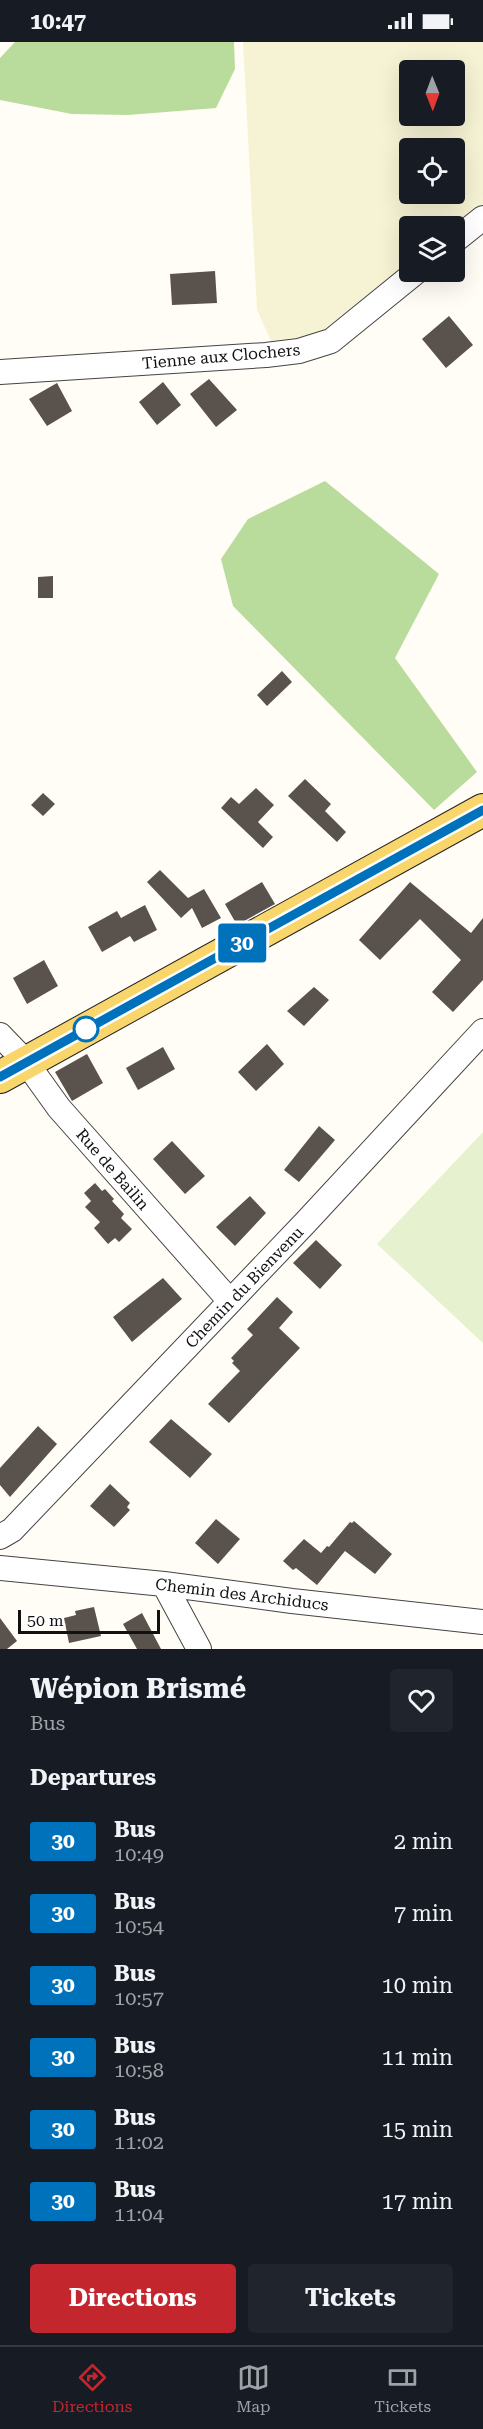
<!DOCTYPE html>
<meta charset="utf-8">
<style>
:root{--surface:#171b24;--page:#20242c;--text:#f1f3f6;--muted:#9ea1a6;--line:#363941;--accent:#c4262e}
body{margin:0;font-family:"Roboto Serif",serif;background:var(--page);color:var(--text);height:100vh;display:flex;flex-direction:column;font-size:22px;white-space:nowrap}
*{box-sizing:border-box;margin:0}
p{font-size:20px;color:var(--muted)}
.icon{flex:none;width:33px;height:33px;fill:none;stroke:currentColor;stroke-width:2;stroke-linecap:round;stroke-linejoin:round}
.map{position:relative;height:1607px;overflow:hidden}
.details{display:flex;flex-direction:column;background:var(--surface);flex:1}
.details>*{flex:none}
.badge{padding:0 12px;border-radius:4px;font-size:21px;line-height:39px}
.needle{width:39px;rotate:179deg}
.tools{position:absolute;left:399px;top:18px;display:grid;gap:12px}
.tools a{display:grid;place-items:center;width:66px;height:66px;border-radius:6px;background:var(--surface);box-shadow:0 6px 24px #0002;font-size:30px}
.scale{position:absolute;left:18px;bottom:15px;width:142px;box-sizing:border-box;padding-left:6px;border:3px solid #111;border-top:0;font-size:16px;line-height:21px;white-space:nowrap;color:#111;-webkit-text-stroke:4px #fff;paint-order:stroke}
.map>.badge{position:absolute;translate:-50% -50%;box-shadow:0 0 0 3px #fff}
h2{padding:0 30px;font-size:22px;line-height:54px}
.round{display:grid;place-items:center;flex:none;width:63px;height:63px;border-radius:6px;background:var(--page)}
.headline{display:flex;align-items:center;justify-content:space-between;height:102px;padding:0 30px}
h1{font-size:28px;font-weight:700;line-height:45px}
.cta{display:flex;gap:12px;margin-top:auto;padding:12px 30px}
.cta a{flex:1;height:69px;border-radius:6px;background:var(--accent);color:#fff;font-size:24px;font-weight:700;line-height:69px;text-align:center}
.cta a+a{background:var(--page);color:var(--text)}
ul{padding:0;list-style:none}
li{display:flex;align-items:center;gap:18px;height:72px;padding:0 30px}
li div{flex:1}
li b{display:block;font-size:22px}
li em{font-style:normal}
li .badge{min-width:66px;font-weight:700;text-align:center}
.status{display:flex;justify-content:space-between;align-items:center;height:42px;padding:0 30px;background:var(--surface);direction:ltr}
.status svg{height:16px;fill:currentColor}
.tabs{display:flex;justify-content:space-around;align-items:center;height:84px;border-top:2px solid var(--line);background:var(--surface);font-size:16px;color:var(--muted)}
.tabs a{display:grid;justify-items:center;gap:3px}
.tabs .active{color:var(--accent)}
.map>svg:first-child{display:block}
.farmland{fill:#f6f3d4;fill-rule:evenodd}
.forest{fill:#b9dc9c}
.pitch{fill:#e6f2cf}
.building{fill:#5a524d}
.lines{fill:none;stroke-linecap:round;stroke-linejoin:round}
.minor-casing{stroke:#444;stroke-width:26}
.major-casing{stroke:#222;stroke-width:34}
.minor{stroke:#fff;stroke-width:24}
.major{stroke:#f9d66b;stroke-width:32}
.line-casing{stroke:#fff;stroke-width:14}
.line{stroke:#0072bc;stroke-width:9}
.stop-dot{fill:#fff;stroke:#0072bc;stroke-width:3}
.labels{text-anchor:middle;stroke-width:6;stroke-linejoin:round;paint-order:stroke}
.street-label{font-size:16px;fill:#111;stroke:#fff}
</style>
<div class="status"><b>10:47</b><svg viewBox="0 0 49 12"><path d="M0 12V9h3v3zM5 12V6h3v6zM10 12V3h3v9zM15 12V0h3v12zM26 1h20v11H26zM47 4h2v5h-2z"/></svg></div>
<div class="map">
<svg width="483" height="1607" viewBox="0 0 483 1607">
<rect width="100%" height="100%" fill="#fffdf5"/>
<path class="farmland" d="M243,0H483V162L454,184H410L409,220L315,294L271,299L257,268ZM410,28H454V74H410ZM410,106H454V152H410Z"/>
<path class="forest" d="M15,0H234L235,27L216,66L128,73L72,72L0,58V16Z
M325,439L439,532L395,616L477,730L434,768L233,564L221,517L248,477Z"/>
<path class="pitch" d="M483,1090V1301L377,1202Z"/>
<path class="building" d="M215,229L217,261L172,263L170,232Z
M449,274L473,303L446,326L422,297Z
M209,337L237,368L216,385L190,352Z
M163,340L181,363L157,383L139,360Z
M57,341L72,369L47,384L29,357Z
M53,534V556H38V535Z
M282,629L292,640L267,664L257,653Z
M305,737L331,762L325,769L346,790L337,800L288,754Z
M256,746L274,763L258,780L273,795L263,806L221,766L231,755L239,762Z
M43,751L55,762L43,774L31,763Z
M160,828L188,856L204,847L221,876L202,886L192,866L181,876L147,840Z
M262,840L275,862L237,883L225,862Z
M410,840L471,891L483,876V938L453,970L432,950L461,918L420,877L380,918L359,898Z
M145,863L157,888L134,900L130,894L102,910L88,885L117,869L121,876Z
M44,918L58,944L27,962L13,936Z
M314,945L329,958L304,984L287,969Z
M267,1002L284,1022L256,1049L238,1030Z
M163,1005L175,1027L138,1048L126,1026Z
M87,1012L103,1041L72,1059L55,1030Z
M319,1084L335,1098L299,1140L284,1128Z
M172,1099L205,1134L185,1152L153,1117Z
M95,1141L102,1149L105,1147L114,1157L112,1159L124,1172L121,1176L132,1187L119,1200L115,1196L108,1202L94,1186L100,1180L85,1165L91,1159L84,1151Z
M250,1154L266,1171L235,1204L216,1185Z
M316,1198L342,1223L320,1247L293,1221Z
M163,1236L182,1257L132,1300L113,1275Z
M277,1255L293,1270L279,1286L300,1306L229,1381L208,1362L240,1329L232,1321L234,1319L231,1316L253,1293L247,1287Z
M171,1377L212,1412L190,1436L149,1400Z
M38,1384L57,1402L10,1455L0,1443V1426Z
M110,1442L130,1461L127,1465L130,1468L114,1485L90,1464Z
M216,1477L240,1497L218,1522L195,1501Z
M354,1479L392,1512L375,1532L345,1509L317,1543L296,1526L293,1528L283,1519L304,1497L321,1511L327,1504L329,1505L350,1480L352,1481Z
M94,1565L101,1594L69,1601L64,1576L76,1573L75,1569Z
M142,1571L161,1607H137L123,1582Z
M0,1576L17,1599L7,1607H0Z"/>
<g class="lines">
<defs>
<path id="minor" d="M454,199L483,176
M0,330L266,313L299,309L331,299L416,230
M0,993L26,1020L59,1066L229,1258
M0,1495L12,1488L306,1180L483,989
M0,1526L164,1542L292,1559L483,1580
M164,1542L199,1607"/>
<path id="major" d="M0,1035L483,768"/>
</defs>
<use href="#minor" class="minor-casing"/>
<use href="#major" class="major-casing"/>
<use href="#minor" class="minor"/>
<use href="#major" class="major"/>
</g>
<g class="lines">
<defs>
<path id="line" d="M0,1035L483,768"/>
</defs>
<use href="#line" class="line-casing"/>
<use href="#line" class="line"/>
</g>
<circle class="stop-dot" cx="86" cy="987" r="12"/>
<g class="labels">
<g class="street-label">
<text transform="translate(221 314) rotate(-5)" y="6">Tienne aux Clochers</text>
<text transform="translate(113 1127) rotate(49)" y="6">Rue de Bailin</text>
<text transform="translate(244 1245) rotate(-46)" y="6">Chemin du Bienvenu</text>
<text transform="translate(242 1552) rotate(7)" y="6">Chemin des Archiducs</text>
</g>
</g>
</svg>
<div class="tools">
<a><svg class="needle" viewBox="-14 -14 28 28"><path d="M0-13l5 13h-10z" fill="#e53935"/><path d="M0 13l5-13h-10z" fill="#9ea1a6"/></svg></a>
<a><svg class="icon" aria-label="locate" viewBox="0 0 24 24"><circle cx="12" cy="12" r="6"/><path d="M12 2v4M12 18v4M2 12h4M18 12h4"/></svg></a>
<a><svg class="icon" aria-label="layers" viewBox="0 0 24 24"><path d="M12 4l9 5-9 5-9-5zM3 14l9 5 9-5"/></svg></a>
</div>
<div class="scale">50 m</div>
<b class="badge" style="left:242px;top:901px;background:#0072bc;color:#fff">30</b>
</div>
<section class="details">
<div class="headline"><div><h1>Wépion Brismé</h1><p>Bus</p></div><a class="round"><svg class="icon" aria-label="heart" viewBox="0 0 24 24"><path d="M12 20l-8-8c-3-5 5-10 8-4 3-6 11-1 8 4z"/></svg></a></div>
<h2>Departures</h2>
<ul>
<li><span class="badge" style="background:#0072bc;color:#fff">30</span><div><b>Bus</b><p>10:49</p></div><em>2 min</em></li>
<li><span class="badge" style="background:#0072bc;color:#fff">30</span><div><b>Bus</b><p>10:54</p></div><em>7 min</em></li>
<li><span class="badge" style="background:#0072bc;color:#fff">30</span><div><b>Bus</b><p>10:57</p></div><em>10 min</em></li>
<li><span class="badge" style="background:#0072bc;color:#fff">30</span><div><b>Bus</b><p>10:58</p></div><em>11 min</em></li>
<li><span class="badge" style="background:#0072bc;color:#fff">30</span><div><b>Bus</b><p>11:02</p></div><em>15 min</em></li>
<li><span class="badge" style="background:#0072bc;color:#fff">30</span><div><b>Bus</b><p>11:04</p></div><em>17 min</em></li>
</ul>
<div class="cta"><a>Directions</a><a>Tickets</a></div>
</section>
<nav class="tabs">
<a class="active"><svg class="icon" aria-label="directions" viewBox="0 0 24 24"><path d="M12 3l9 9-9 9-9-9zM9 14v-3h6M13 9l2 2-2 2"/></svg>Directions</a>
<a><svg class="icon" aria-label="map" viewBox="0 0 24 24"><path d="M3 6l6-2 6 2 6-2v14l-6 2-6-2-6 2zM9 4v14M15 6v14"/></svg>Map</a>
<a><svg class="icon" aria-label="tickets" viewBox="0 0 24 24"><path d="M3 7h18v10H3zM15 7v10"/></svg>Tickets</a>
</nav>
